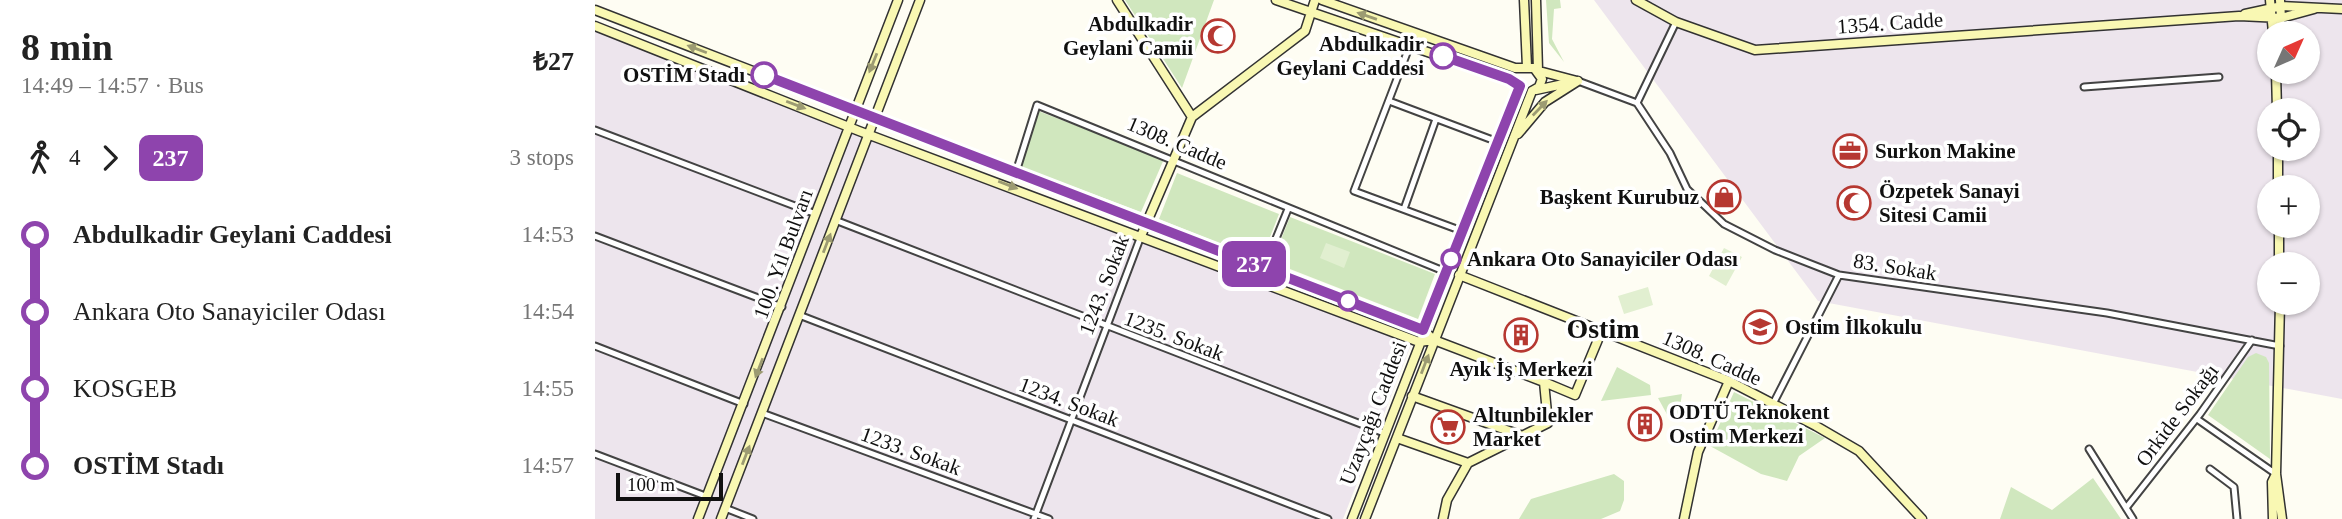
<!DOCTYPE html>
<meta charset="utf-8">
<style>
:root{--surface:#fff;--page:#f6f6f6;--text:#222;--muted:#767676}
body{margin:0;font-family:"Times New Roman",serif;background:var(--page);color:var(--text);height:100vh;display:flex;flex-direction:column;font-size:26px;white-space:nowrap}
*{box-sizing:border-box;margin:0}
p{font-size:23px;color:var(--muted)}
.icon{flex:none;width:38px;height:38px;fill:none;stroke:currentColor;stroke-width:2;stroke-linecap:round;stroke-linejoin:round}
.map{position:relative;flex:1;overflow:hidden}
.sheet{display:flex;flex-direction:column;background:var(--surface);width:595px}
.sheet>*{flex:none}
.badge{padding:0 14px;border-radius:10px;font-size:24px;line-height:46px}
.needle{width:46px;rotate:45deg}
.tools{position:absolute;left:1662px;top:21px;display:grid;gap:14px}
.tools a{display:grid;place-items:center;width:63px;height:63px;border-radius:50%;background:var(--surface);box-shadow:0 2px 5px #0004;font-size:35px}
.scale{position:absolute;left:21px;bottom:18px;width:107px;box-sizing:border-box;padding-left:7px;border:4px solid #101010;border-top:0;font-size:19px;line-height:24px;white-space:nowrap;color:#101010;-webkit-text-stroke:5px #fff;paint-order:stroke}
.map>.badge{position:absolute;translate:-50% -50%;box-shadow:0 0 0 4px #fff}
.legs{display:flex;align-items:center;gap:10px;height:77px;padding:0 21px;font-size:23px}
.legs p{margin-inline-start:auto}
.head{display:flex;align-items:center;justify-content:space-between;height:119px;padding:0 21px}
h1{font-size:38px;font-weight:800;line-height:52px}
ul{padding:0 21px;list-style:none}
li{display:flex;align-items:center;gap:24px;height:77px;font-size:26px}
li i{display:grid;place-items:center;width:10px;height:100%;margin:0 9px;background:currentColor}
li i::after{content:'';width:18px;height:18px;margin:-9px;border:5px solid;border-radius:50%;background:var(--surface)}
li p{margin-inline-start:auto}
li:first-child i{background:linear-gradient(#0000 50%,currentColor 0)}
li:last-child i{background:linear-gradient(currentColor 50%,#0000 0)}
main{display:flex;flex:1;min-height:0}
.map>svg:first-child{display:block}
.industrial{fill:#ede5ed;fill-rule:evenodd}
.green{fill:#d0e7be}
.pitch{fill:#e1efd0}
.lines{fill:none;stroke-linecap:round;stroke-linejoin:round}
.street-casing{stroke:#434343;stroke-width:9}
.secondary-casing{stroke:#323232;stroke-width:11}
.street{stroke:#fff;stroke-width:5}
.secondary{stroke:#f9f8b3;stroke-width:8}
.oneway{fill:#9c9b72}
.line-1-casing{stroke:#fff;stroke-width:16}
.line-1{stroke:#8e44ad;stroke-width:10}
.stop-1-dot{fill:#fff;stroke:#8e44ad;stroke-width:3.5}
.labels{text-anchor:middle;stroke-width:7;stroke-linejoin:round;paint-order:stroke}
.street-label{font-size:21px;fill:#101010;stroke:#fff}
.poi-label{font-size:21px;font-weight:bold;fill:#101010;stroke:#fff;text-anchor:start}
.stop-label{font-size:21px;font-weight:bold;fill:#101010;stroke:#fff;text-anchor:end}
.district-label{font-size:28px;font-weight:bold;fill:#101010;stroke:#fff}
</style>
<main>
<section class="sheet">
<div class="head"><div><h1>8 min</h1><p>14:49 – 14:57 · Bus</p></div><b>₺27</b></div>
<div class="legs"><svg class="icon" aria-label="walk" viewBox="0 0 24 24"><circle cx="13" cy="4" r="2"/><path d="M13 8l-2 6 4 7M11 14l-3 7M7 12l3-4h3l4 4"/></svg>4<svg class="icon" aria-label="forward" viewBox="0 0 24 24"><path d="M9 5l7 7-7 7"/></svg><b class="badge" style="background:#8e44ad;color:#fff">237</b><p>3 stops</p></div>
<ul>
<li><i style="color:#8e44ad"></i><b>Abdulkadir Geylani Caddesi</b><p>14:53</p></li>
<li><i style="color:#8e44ad"></i><span>Ankara Oto Sanayiciler Odası</span><p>14:54</p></li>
<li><i style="color:#8e44ad"></i><span>KOSGEB</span><p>14:55</p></li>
<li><i style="color:#8e44ad"></i><b>OSTİM Stadı</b><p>14:57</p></li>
</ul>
</section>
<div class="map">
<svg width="1747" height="519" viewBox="0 0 1747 519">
<rect width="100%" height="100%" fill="#fefdf3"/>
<path class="industrial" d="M999,0H1747V399L1223,301ZM1675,33H1713V72H1675ZM1675,110H1713V149H1675ZM1675,187H1713V226H1675ZM1675,264H1713V303H1675Z
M0,32L816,345L748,519H0Z"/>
<path class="green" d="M530,0H619L587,88Z
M951,0H965L966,8L959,9L957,39L969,62L954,43Z
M443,111L569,159L546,212L426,167Z
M582,173L684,214L666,260L564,219Z
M695,217L840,274L823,319L677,262Z
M1661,353L1671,357L1674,363L1675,459L1613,415L1653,357Z
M1022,367L1055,385L1056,395L1006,401Z
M1139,392L1230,438L1204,456L1192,481L1166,474L1115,446Z
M1087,394L1084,413L1074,418L1063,398Z
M1019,474L1029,481V500L1025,511L1006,519H924L936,499Z
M1498,478L1526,519H1405L1416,487L1457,510Z"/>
<path class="pitch" d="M731,243L755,252L749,268L725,258Z
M1129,248L1147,257L1131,286L1114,276Z
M1053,287L1058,305L1029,314L1023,296Z"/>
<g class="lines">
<defs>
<path id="street" d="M815,45L759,191L867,231
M983,81L1042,103L1075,153L1092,189L1129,224L1180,250L1244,275L1512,313L1685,346
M1489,87L1624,77
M794,101L903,142
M1042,103L1081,22
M0,130L221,214
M421,172L442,105L851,272
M809,209L841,119
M240,220L789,433
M0,236L187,307
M669,268L693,209
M204,315L733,519
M0,346L149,404
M1178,404L1244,275
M167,413L454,519
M1602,419L1681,474
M1494,449L1538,519
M0,454L113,497
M1615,469L1639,487L1642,519
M130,508L158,519
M1531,508L1605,414L1657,340
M439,519L546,236"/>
<path id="secondary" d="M522,0L597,117
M681,0L923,83
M727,0L920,68H939L947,79L944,87L937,91
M929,0L932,67
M941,0L943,70
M1041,0L1081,22L1160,50L1644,16L1686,18L1719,9
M1675,0L1678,33
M0,10L828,330L839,340L949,382
M1650,14L1687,6L1747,9
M0,26L264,131L824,342L839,340
M1683,33L1686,18L1685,0
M944,71L982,81
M1681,72L1682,110
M941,90L973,83
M923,134L950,102L983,81
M1683,149V187
M1684,226V264
M546,236L597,117L710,31L720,0
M864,275L1134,381L1221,426L1264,451L1327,519
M1685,303L1681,474L1687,519
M817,396L925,435
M802,438L873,463L953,423L949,382L980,395L1007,330
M103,519L303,0
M126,519L325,0
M757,519L925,86
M770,519L937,91
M848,519L852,500L873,463
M1089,519L1103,452L1134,381
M1678,519L1677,482L1681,474"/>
</defs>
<use href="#street" class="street-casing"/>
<use href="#secondary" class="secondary-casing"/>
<use href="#street" class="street"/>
<use href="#secondary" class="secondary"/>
</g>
<defs><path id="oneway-solid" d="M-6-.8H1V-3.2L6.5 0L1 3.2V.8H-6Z" transform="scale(1.75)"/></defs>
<g class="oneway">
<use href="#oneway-solid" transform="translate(772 16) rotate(-161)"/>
<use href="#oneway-solid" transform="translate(102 49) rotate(-159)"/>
<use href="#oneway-solid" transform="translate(278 63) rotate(112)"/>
<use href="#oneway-solid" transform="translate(201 105) rotate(21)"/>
<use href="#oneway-solid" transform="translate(945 108) rotate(-46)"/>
<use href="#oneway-solid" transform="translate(413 185) rotate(21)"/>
<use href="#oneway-solid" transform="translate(232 243) rotate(-69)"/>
<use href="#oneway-solid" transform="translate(830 364) rotate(-69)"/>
<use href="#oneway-solid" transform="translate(164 368) rotate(111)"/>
<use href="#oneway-solid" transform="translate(151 455) rotate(-69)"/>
</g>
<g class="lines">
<defs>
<path id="line-1" d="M169,75L828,330L925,86L914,79L848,56"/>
</defs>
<use href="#line-1" class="line-1-casing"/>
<use href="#line-1" class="line-1"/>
</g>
<defs>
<symbol id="mosque-ring" viewBox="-11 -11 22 22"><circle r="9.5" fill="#fff" stroke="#b63831" stroke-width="1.5"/><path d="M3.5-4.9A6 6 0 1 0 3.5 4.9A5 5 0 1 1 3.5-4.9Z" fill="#b63831"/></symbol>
<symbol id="office-ring" viewBox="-11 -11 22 22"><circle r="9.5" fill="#fff" stroke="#b63831" stroke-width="1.5"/><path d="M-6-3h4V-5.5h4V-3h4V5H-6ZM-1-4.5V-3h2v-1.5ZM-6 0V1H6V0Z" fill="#b63831"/></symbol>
<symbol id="shop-ring" viewBox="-11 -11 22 22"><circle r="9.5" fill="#fff" stroke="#b63831" stroke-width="1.5"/><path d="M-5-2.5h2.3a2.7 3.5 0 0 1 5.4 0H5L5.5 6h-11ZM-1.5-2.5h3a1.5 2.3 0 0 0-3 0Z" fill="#b63831"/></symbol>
<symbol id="school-ring" viewBox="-11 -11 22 22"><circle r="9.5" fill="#fff" stroke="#b63831" stroke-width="1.5"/><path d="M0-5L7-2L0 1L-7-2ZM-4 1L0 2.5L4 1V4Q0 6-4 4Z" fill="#b63831"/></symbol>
<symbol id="building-ring" viewBox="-11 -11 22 22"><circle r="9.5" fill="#fff" stroke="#b63831" stroke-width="1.5"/><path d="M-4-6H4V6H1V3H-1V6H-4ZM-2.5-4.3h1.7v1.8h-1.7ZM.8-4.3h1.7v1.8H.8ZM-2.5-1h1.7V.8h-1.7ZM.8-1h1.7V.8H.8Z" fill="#b63831"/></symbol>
<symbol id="supermarket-ring" viewBox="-11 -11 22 22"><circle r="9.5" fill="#fff" stroke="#b63831" stroke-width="1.5"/><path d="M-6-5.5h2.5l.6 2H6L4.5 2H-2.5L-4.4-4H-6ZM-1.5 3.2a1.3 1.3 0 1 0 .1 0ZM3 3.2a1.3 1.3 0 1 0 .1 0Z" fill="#b63831"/></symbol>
</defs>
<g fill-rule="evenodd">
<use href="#mosque-ring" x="604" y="17" width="38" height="38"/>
<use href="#office-ring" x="1236" y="132" width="38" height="38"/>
<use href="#shop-ring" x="1110" y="178" width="38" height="38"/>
<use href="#mosque-ring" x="1240" y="184" width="38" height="38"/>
<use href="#school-ring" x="1146" y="308" width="38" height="38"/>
<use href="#building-ring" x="907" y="316" width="38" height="38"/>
<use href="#building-ring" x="1031" y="405" width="38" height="38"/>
<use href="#supermarket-ring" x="834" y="408" width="38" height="38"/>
</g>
<g class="stop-1-dot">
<circle cx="848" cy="56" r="12"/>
<circle cx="169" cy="75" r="12"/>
<circle cx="856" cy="259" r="9"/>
<circle cx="753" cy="301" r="9"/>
</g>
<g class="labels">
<g class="street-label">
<text transform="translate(1295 23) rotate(-4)" y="7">1354. Cadde</text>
<text transform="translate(582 143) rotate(23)" y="7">1308. Cadde</text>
<text transform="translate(188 254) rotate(-70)" y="7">100. Yıl Bulvarı</text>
<text transform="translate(1300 267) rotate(9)" y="7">83. Sokak</text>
<text transform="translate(509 285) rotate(-69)" y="7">1243. Sokak</text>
<text transform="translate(579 336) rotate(21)" y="7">1235. Sokak</text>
<text transform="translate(1117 358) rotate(24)" y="7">1308. Cadde</text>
<text transform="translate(474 402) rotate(21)" y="7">1234. Sokak</text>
<text transform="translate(778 413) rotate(-69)" y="7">Uzayçağı Caddesi</text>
<text transform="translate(1582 415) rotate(-53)" y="7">Orkide Sokağı</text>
<text transform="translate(316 451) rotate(20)" y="7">1233. Sokak</text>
</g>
<g class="poi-label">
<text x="598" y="31" text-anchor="end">Abdulkadir<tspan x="598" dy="24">Geylani Camii</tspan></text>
<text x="1280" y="158">Surkon Makine</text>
<text x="1284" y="198">Özpetek Sanayi<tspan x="1284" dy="24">Sitesi Camii</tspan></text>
<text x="1104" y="204" text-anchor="end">Başkent Kurubuz</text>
<text x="1190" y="334">Ostim İlkokulu</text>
<text x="926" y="376" text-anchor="middle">Ayık İş Merkezi</text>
<text x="1074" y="419">ODTÜ Teknokent<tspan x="1074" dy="24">Ostim Merkezi</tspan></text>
<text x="878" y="422">Altunbilekler<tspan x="878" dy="24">Market</tspan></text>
</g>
<g class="stop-label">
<text x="829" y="51">Abdulkadir<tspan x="829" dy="24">Geylani Caddesi</tspan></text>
<text x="150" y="82">OSTİM Stadı</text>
<text x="872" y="266" text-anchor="start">Ankara Oto Sanayiciler Odası</text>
</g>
<g class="district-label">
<text x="1008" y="338">Ostim</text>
</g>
</g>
</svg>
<div class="tools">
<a><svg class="needle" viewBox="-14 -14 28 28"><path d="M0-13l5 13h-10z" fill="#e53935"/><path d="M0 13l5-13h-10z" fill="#767676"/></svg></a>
<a><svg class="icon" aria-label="locate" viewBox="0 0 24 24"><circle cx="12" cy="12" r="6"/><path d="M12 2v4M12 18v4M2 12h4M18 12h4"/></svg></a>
<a>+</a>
<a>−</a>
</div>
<div class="scale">100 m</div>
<b class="badge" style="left:659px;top:264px;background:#8e44ad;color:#fff">237</b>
</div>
</main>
